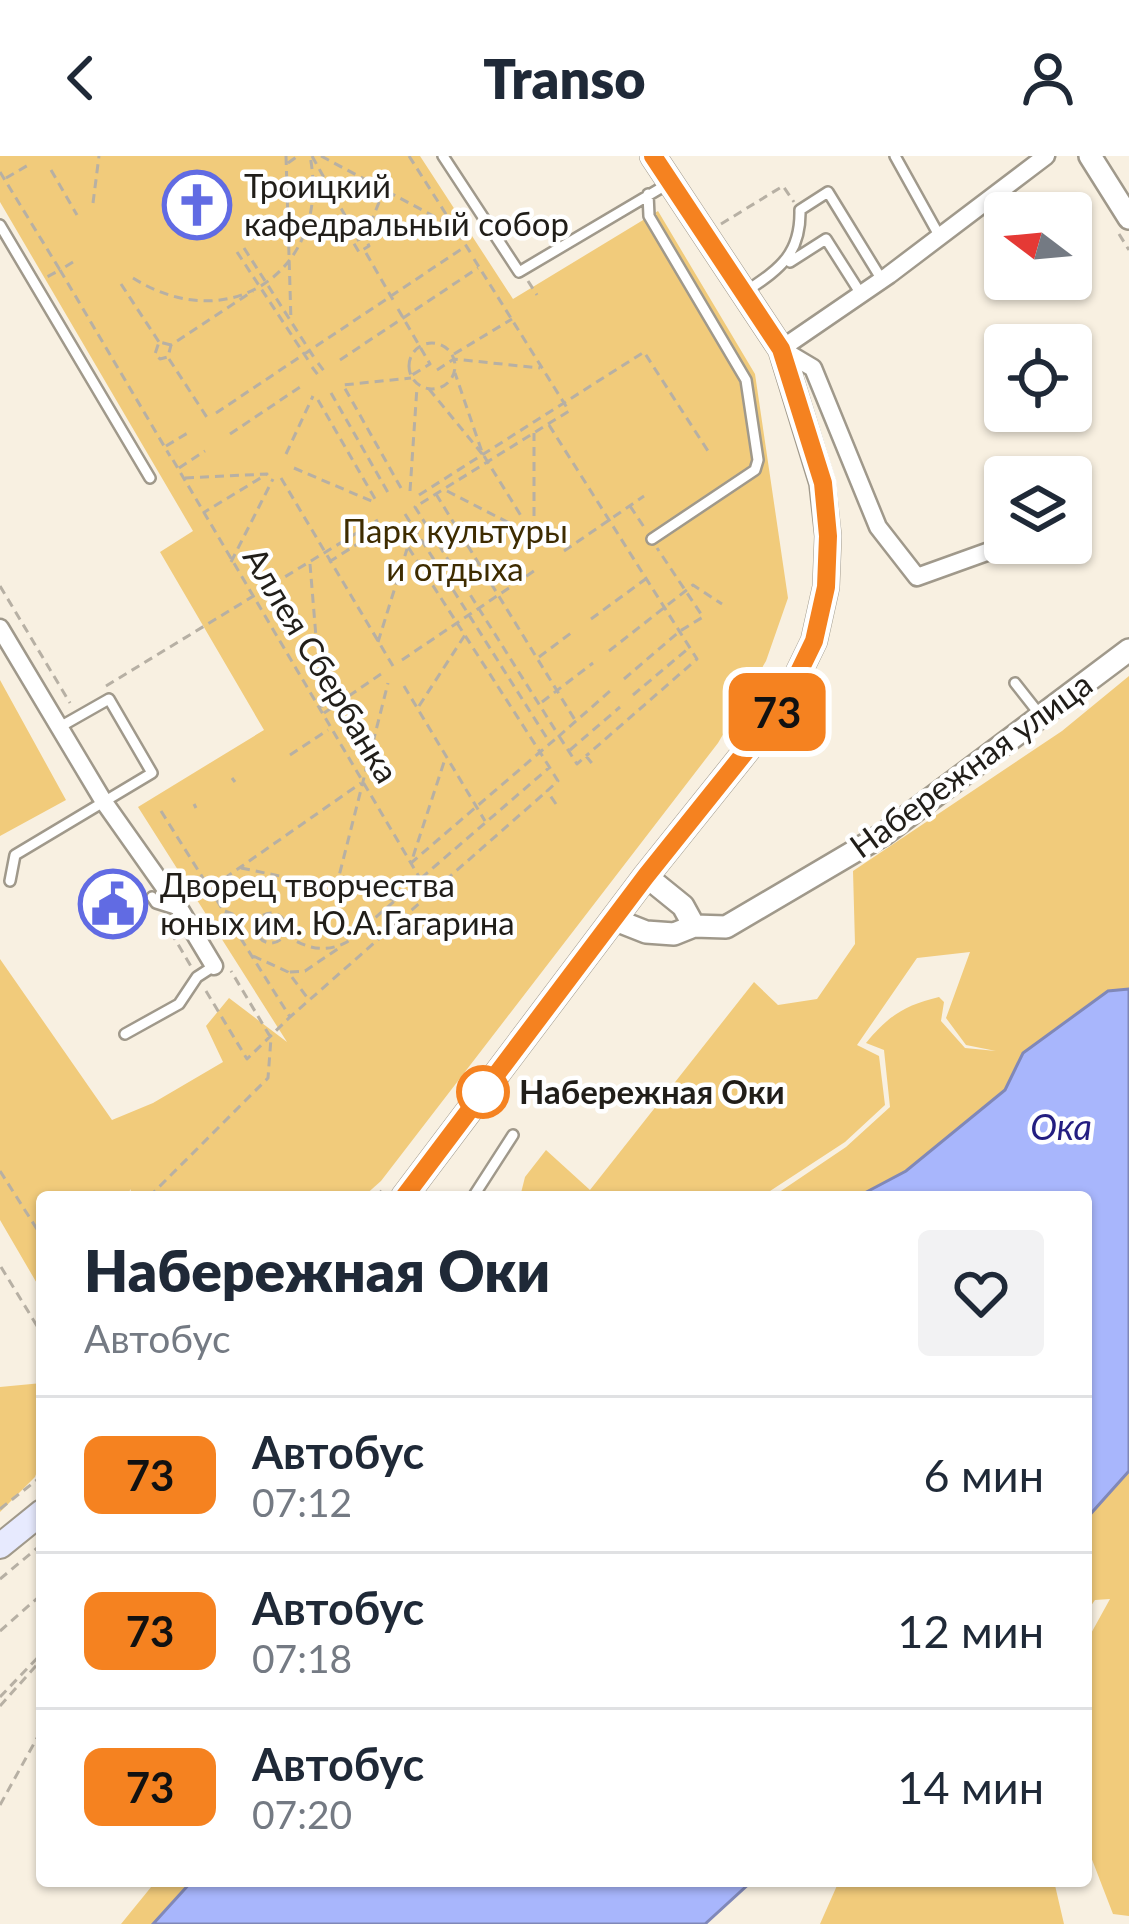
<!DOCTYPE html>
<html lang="ru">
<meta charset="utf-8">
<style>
:root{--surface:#fff;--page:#f2f2f3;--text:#1f2937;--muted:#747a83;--line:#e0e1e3}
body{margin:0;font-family:Lato,sans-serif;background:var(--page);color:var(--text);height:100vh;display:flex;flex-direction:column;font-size:45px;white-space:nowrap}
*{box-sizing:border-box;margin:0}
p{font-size:39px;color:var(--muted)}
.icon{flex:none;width:66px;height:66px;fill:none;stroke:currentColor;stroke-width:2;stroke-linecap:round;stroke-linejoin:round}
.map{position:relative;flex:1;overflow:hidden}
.sheet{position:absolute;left:36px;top:1035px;width:1056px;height:696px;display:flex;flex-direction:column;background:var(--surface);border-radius:12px;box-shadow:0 3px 9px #0004}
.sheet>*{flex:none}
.badge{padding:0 24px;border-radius:18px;font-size:42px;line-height:78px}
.needle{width:78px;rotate:286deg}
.fabs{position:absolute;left:984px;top:36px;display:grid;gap:24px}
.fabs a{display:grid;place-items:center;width:108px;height:108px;border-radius:12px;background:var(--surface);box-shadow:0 3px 9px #0004;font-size:60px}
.map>.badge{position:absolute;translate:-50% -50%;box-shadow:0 0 0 6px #fff}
.round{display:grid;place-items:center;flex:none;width:126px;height:126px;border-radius:12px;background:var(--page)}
.summary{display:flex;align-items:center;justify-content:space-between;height:204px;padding:0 48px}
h1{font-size:57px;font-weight:800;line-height:90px}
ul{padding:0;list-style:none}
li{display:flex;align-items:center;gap:36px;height:156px;padding:0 48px;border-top:3px solid var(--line)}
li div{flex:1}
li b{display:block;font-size:45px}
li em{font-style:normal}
li .badge{min-width:132px;font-weight:700;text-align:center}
header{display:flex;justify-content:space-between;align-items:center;height:156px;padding:0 48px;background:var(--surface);font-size:54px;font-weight:800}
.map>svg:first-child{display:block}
.green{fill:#f1cb7b}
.water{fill:#a8b6fc;stroke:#8088b8;stroke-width:3}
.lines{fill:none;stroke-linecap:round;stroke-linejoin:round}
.service-casing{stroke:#a0998b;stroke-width:14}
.minor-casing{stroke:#a0998b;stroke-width:21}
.tertiary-casing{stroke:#a0998b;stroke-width:26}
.secondary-casing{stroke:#a0998b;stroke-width:28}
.path{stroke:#b7b0a4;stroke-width:3;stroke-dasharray:9 6;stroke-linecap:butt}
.service{stroke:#fff;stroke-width:9}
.minor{stroke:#fff;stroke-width:16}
.tertiary{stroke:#fff;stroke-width:21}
.secondary{stroke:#e7eafe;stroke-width:24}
.line-casing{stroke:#fff;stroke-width:27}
.line{stroke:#f58220;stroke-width:18}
.stop-dot{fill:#fff;stroke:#f58220;stroke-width:6}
.labels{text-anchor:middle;stroke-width:9;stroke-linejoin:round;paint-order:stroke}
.poi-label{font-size:33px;fill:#211e19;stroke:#fff;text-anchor:start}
.park-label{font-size:33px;fill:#3e2c00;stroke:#fff}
.street-label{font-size:33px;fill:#211e19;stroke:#fff}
.stop-label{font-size:33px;font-weight:bold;fill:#211e19;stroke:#fff;text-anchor:start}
.water-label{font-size:36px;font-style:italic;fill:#241e81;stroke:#fff}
</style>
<header><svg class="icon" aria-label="back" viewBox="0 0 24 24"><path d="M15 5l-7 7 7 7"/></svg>Transo<svg class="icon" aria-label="person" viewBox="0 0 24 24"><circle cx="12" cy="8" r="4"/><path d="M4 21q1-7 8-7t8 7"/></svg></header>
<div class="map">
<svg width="1129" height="1768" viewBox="0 0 1129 1768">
<rect width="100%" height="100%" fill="#f8f0e1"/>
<path class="green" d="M0,0H420L513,143L658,55L755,218L788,442L766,505L718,587L381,1025L363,1041H130L131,1033L125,1041H42V1136L0,1064V803L112,964L153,947L223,906L206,870L229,842L287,886L138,651L264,574L160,396L193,375L0,46Z
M1129,520V833L1108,835L1023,897L1005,934L907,1015L857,1041H772L846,991L890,951L884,894L866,887C888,860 905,849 939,841L944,846L941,865L965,892L996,895L966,889L946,862L970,796L917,802L857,889L879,900L885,949L845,986L761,1041H520L525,1021L546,994L590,1034L754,826L778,849L817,843L855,788L853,715L1062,575Z
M0,524L66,644L0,680Z
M42,1227V1302L35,1321L0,1356V1231Z
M1129,1315V1760L1113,1758L1086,1688V1549L1092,1519L1089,1481L1110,1443L1095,1444L1086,1457V1363Z
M156,1725H192L153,1768H121Z
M839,1725H1054L1064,1768H820Z"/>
<path class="water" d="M1129,833V1315L1086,1363V1041H857L906,1015L1005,934L1023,897L1108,835Z
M192,1725H752L705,1768H153Z"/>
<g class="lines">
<defs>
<path id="service" d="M443,0L519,116L666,29
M895,0L940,81
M648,38L649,60L746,224L758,304L755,314L652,383
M0,69L150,322
M790,106L826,83L861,138
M748,134C781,112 801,97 800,54L828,36L882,124
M1015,527L1041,560
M10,725L15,699L152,617L109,543L58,572
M152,741L156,747L175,753
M125,878L179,848L197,821L214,810
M473,1041L513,979"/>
<path id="minor" d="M995,393L917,421L878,371L813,212L781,193L889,119L1046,0
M0,472L104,646L181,755L214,810"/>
<path id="tertiary" d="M1090,0L1129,62
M646,720L683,750L694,770
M613,763L646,776L674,778L694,770L726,771L884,678L1129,494"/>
<path id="secondary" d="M404,1041L646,720L783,549L814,485L826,431L828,380L822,327L781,193L653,0
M0,1390L42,1356"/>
</defs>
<use href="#service" class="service-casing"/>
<use href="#minor" class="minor-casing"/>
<use href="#tertiary" class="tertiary-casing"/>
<use href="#secondary" class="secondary-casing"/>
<path class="path" d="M286,0L291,165
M312,0L357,81
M321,0L454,71
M409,0L472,99
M288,7L298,0
M51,14L77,59
M0,16L60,114L47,121
M6,22L30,8
M93,47L99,0
M721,68L783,30L794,46
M1119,78L1129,94
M365,81L353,86L359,96L369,90L365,81L384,34
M244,92L315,203
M237,96L310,207
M366,97L396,149
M474,103L569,255L415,351L559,580L610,535
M73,106L60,114L170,300
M133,122C231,184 332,112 310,0
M528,125L537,139
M121,128L159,186
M398,153L430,208L412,219
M409 210a23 23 0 1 1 46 0a23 23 0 1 1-46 0Z
M171,189L159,186L155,198L160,203L168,201L171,189L253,135
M454,198L512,163
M169,203L208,263
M340,204L478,112
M318,207L324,215
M312,211L318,219
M437,214L454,203L540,212
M429,233L483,299L455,217
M331,237L390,340
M318,244L378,348
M216,257L466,90
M549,269L697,503L586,600
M230,278L300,231
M166,290L191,275
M286,298L313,240
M484,300L523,363
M173,304L428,736
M179,312L205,295
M294,312L376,347
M185,322L267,318L203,357
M281,322L393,510
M401,332L343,229L411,222
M410,335L417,231
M447,335L515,370
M436,338L575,564
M419,339L644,196L708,295
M630,350L646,374
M405,358L550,587
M534,360V277
M564,395L644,340
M231,406L273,323
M329,406L392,366L540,596L411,707L446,600
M310,408L322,554
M0,430L70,547
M591,463L647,422
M378,486L407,393
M609,495L693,429L722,448
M539,501L575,474
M402,504L534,415
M624,523L680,475L703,461L657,392
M106,530L378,364
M404,530L485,665
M633,539L690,491
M542,546L593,507
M419,550L465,479
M324,557L381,518
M570,594L620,551
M290,599L328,574
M232,622L235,626
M194,648L196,652
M556,648L547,635L558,625L540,596L559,580L577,608L586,600L595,611
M161,655L290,861L547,635
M241,712L396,744
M212,731L361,627
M336,732L388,527
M225,755L255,767
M256 772a15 15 0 1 1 30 0a15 15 0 1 1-30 0Z
M163,763L192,812
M284,778C305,792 324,798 347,786L550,611
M253,800L288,816L309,844
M290,816L305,815L339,792
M206,835L247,903L291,860
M0,1015L42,1081
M149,1041L268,922L271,882L231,815
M375,1041L385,1032
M1,1111L42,1178
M0,1353L42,1320
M0,1423L42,1388
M0,1475L42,1438
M0,1541L42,1497
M0,1550L42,1503
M0,1649L42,1573"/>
<use href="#service" class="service"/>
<use href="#minor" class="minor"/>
<use href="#tertiary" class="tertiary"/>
<use href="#secondary" class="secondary"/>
</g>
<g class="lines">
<defs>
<path id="line" d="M404,1041L646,720L783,549L814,485L826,431L828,380L823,327L781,193L653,0"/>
</defs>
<use href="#line" class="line-casing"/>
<use href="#line" class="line"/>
</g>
<defs>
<symbol id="church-ring" viewBox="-11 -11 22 22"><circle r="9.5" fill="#fff" stroke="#616be3" stroke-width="1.5"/><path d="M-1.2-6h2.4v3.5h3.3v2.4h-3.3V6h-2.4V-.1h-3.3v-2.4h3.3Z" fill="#616be3"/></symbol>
<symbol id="civic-ring" viewBox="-11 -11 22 22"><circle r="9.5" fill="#fff" stroke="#616be3" stroke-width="1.5"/><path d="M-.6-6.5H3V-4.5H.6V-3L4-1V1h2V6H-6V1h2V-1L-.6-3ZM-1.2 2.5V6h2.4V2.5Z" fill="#616be3"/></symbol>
</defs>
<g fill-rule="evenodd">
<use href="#church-ring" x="159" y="11" width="76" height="76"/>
<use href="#civic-ring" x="75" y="710" width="76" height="76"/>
</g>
<circle class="stop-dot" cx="483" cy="936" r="24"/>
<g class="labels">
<g class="poi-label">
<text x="244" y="42">Троицкий<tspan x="244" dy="38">кафедральный собор</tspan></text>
<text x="160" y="741">Дворец творчества<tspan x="160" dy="38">юных им. Ю.А.Гагарина</tspan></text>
</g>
<g class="park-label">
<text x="455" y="387">Парк культуры<tspan x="455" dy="38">и отдыха</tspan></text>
</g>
<g class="street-label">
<text transform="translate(321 509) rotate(59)" y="12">Аллея Сбербанка</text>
<text transform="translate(971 609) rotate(-36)" y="12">Набережная улица</text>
</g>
<g class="stop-label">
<text x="519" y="948">Набережная Оки</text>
</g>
<g class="water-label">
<text x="1061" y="984">Ока</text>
</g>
</g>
</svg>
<div class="fabs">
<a><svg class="needle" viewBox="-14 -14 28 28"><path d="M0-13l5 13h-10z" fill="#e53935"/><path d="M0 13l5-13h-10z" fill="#747a83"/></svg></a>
<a><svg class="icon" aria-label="locate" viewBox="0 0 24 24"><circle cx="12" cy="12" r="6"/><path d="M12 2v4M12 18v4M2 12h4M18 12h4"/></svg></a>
<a><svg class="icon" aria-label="layers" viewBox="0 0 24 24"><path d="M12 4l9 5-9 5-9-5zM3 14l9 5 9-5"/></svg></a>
</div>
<b class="badge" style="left:777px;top:556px;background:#f58220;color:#111">73</b>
<section class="sheet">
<div class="summary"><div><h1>Набережная Оки</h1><p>Автобус</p></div><a class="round"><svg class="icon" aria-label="heart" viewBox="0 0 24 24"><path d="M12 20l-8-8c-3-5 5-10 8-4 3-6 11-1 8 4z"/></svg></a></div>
<ul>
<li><span class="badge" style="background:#f58220;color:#111">73</span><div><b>Автобус</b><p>07:12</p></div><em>6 мин</em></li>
<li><span class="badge" style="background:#f58220;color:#111">73</span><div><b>Автобус</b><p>07:18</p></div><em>12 мин</em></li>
<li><span class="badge" style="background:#f58220;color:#111">73</span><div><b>Автобус</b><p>07:20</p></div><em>14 мин</em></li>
</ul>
</section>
</div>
